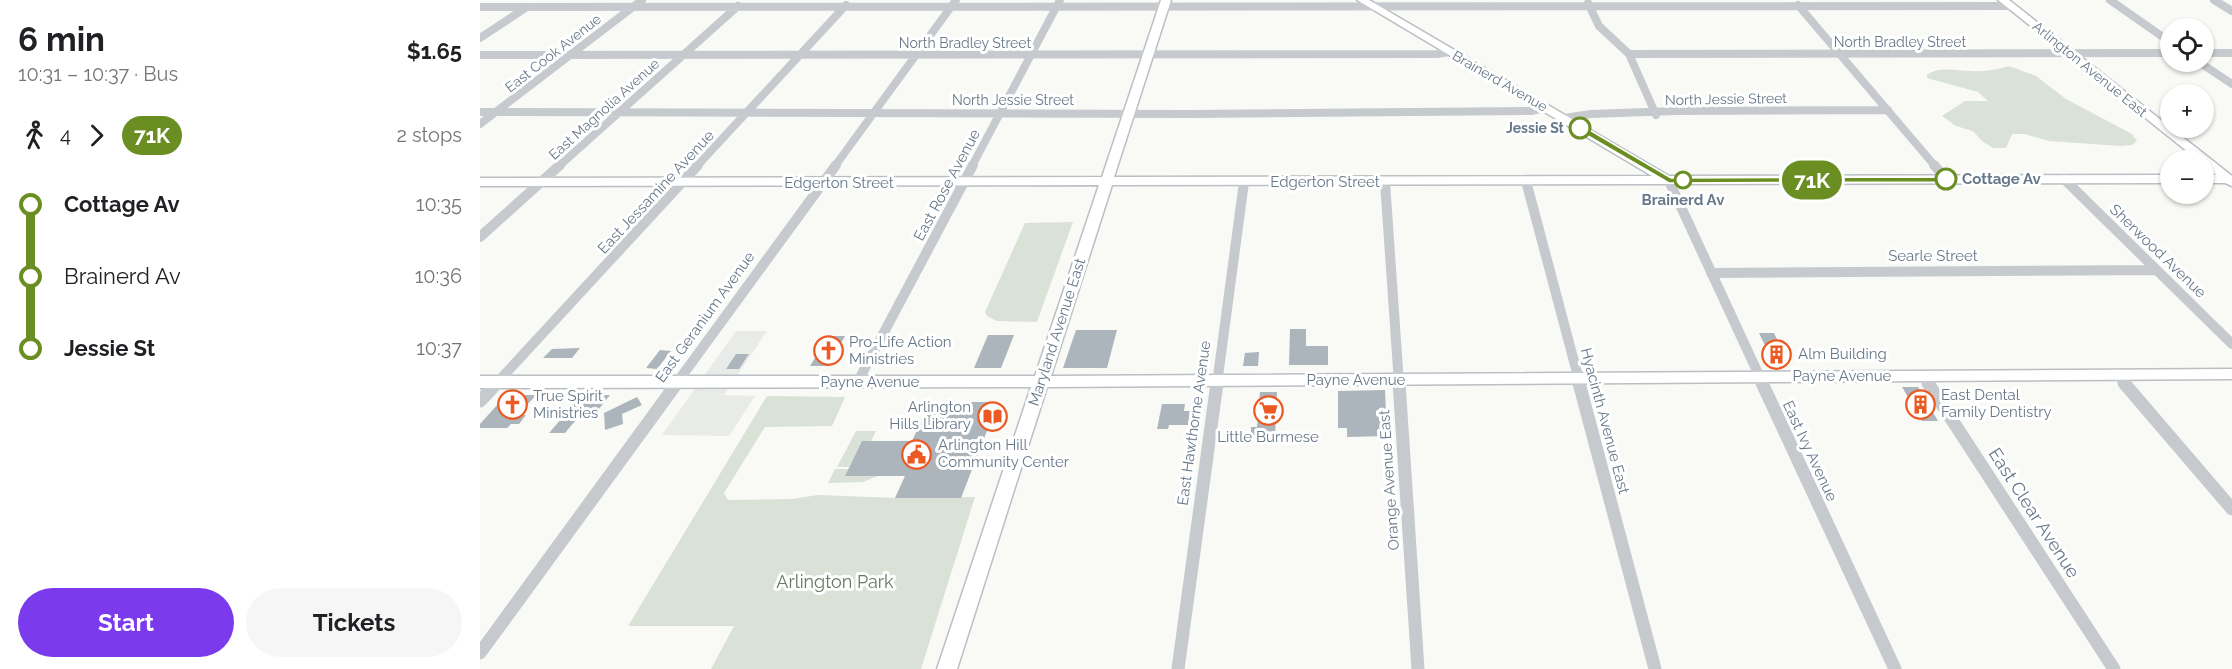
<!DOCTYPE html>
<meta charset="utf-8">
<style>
:root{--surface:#fff;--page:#f6f6f6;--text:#202124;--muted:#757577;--accent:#7c3aed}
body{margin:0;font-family:Raleway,sans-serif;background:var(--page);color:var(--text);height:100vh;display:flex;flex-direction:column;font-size:22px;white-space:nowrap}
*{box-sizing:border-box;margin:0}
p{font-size:20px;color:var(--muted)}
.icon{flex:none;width:33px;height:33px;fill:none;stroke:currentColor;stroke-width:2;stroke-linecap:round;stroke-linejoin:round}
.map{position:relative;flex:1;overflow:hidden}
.side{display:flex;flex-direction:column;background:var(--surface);width:480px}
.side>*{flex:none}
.badge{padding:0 12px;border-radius:20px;font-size:21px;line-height:39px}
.tools{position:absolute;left:1680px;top:18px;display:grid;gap:12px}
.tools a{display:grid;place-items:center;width:54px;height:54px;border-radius:50%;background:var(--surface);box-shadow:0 2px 4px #0004;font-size:30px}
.map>.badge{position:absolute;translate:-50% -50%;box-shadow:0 0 0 3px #fff}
.legs{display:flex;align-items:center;gap:9px;height:66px;padding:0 18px;font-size:20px}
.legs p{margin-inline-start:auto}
.head{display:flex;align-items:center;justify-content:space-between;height:102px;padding:0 18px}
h1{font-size:33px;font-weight:700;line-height:45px}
.primary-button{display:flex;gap:12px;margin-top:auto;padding:12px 18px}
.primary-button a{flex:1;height:69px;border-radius:36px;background:var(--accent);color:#fff;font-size:24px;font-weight:700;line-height:69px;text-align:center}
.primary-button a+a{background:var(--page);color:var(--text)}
ul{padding:0 18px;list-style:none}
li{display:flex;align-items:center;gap:21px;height:72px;font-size:22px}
li i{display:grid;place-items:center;width:9px;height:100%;margin:0 8px;background:currentColor}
li i::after{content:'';width:15px;height:15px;margin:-8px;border:4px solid;border-radius:50%;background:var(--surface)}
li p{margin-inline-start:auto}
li:first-child i{background:linear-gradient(#0000 50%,currentColor 0)}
li:last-child i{background:linear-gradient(currentColor 50%,#0000 0)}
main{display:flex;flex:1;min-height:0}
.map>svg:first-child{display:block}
.built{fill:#e9ebe9}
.green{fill:#dae1d7}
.building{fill:#acb5bb}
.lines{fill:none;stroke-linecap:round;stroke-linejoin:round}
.secondary-casing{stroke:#babfc4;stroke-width:3}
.street-far2{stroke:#c6cace;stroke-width:8}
.street-far1{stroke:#c6cace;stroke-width:10}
.street{stroke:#c6cace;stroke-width:13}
.secondary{fill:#fff;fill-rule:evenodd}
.line-1{fill:#6b8e23;stroke:#fff;stroke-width:1.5}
.stop-1-dot{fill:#fff;stroke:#6b8e23;stroke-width:3}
.labels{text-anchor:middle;stroke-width:6;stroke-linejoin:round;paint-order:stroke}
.far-street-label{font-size:14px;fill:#667889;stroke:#fff}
.far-stop-label{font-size:14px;font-weight:bold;fill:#667889;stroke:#fff;text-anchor:end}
.stop-label{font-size:15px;font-weight:bold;fill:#667889;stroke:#fff;text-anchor:start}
.street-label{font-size:15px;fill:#667889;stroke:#fff}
.poi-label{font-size:15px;fill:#667889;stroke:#fff;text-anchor:start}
.near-street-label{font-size:18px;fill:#667889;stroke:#fff}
.near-park-label{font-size:18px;fill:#667a61;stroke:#fff}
</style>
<main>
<section class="side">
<div class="head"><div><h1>6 min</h1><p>10:31 – 10:37 · Bus</p></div><b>$1.65</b></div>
<div class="legs"><svg class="icon" aria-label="walk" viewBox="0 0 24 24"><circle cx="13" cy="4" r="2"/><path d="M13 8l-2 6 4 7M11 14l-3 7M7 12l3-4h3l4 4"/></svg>4<svg class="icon" aria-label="forward" viewBox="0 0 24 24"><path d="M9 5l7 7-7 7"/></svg><b class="badge" style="background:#6b8e23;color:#fff">71K</b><p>2 stops</p></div>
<ul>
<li><i style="color:#6b8e23"></i><b>Cottage Av</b><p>10:35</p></li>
<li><i style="color:#6b8e23"></i><span>Brainerd Av</span><p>10:36</p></li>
<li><i style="color:#6b8e23"></i><b>Jessie St</b><p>10:37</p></li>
</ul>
<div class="primary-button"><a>Start</a><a>Tickets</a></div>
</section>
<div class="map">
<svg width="1752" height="669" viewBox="0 0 1752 669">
<rect width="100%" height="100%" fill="#f9f9f6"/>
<path class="built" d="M256,331H287L244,395L275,396L249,436L182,435Z"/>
<path class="green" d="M1529,66L1556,76L1586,99L1652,134L1657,141L1652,145L1641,146L1569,141L1545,134H1532L1526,148H1513L1502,141L1493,131L1476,126L1462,116L1485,101H1508L1498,92L1447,78V75C1460,66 1476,71 1490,71C1503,72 1517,70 1529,66Z
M593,222L557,322L517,321L507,316L505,312L545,223Z
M287,396L365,397L352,426L285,427L244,493L248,500L312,499L338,495L416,498L495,497L441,669H231L254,626H148Z
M376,431H396L391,441L382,442L369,467H357Z
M355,469H368L366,476H398L383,482L348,483Z"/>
<path class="building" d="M810,329H826V346H848V365H809Z
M596,330H637L627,368H583Z
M1279,333H1294L1308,362H1293Z
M508,335H534L521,368H494Z
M348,336H365L348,366H330Z
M100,348L92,358H63L72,349Z
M180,350L191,351L177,369L166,368Z
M779,352L778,366H763L765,353Z
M256,354H269L259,369H246Z
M1422,387H1438L1458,421H1442Z
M905,390L907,436L867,437V428H858V391Z
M780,392H797L795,437H771V427H777Z
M26,395H56L38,415H46L39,424H31L27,428H0V424Z
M102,395H130L115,414H101L85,433H69Z
M157,397L162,405L142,414L143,424L125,430L124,413Z
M450,402H518L481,498H415L425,476H365L382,441H432Z
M682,404H705L704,411H710L708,425H689L688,429H677Z"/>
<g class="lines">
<defs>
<path id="secondary" d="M681,0H691L634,177L1172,176L877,0H889L1189,176L1690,175V183L632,185L571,376L1752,369V379L567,387L477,669H457L551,387L0,388V376H555L619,185L0,186V178L622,177Z
M1518,0H1529L1752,176V186L1745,183H1724V175H1736L1724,165V160H1718Z"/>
</defs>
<use href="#secondary" class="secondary-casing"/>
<path class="street-far2" d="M1630,0L1690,42
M1734,0L1752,11
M1108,3L1119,26L1149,54L1176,115
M1318,5L1455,166
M0,7L1531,6
M0,38L47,7
M1724,53H1752
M1149,54L1690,53
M0,55L957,54L970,52
M1719,62L1752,84
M0,112L710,114L1051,111L1066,108
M1084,118L1111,114L1196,111L1408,110
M0,124L162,0
M79,166L258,6
M217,166L366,5
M355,166L476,0
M492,166L580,0"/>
<path class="street-far1" d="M1454,165L1466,179
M1584,179L1752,344
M1046,181L1100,384
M1189,181L1283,384
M905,182L919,384
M0,237L80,165
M1231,273L1676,270
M1637,374L1646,384
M1444,376L1449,384
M377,383L493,165
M16,384L218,165
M196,384L356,165
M737,384L764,182"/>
<path class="street" d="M919,383L938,669
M1099,383L1175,669
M1282,383L1415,669
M1448,383L1634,669
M1644,383L1752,509
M0,401L17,383
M0,653L197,383
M698,669L737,383"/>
<use href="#secondary" class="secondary"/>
</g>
<path class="line-1" d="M1096,126H1103L1191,178L1466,177L1470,179L1466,182L1189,183L1096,129Z"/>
<defs>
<symbol id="church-ring" viewBox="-11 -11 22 22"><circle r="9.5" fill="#fff" stroke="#ec5922" stroke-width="1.5"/><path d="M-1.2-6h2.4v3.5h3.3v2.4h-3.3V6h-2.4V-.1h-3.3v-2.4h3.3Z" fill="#ec5922"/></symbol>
<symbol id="building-ring" viewBox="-11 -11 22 22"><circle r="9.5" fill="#fff" stroke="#ec5922" stroke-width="1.5"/><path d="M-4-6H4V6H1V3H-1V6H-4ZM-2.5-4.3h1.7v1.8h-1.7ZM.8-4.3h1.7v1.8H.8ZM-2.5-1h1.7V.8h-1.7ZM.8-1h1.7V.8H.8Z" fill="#ec5922"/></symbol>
<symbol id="supermarket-ring" viewBox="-11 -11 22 22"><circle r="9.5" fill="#fff" stroke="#ec5922" stroke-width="1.5"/><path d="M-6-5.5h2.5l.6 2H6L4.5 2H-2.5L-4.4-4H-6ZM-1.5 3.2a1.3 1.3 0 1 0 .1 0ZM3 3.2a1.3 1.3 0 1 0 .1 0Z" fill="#ec5922"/></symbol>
<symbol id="library-ring" viewBox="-11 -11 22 22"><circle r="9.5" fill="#fff" stroke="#ec5922" stroke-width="1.5"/><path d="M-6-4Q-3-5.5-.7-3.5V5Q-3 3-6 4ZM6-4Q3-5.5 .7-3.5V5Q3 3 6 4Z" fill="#ec5922"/></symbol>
<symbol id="civic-ring" viewBox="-11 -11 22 22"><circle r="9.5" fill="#fff" stroke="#ec5922" stroke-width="1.5"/><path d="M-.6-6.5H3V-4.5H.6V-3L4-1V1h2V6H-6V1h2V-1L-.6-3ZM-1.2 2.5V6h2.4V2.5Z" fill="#ec5922"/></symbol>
</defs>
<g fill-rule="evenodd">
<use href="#church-ring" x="332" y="334" width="33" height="33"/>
<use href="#building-ring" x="1280" y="338" width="33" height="33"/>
<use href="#building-ring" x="1424" y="388" width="33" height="33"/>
<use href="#church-ring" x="16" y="388" width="33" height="33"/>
<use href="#supermarket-ring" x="772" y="394" width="33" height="33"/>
<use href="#library-ring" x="496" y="400" width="33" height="33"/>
<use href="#civic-ring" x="420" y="438" width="33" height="33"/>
</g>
<g class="stop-1-dot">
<circle cx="1100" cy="128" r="10"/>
<circle cx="1466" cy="179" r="10"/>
<circle cx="1203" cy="180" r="8"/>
</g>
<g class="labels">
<g class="far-street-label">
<text x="1420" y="47">North Bradley Street</text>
<text x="485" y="48">North Bradley Street</text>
<text transform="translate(73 53) rotate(-38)" y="5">East Cook Avenue</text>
<text transform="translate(1610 69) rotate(39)" y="5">Arlington Avenue East</text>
<text transform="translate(1020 81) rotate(30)" y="5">Brainerd Avenue</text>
<text transform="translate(1246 99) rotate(-1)" y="5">North Jessie Street</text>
<text x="533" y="105">North Jessie Street</text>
<text transform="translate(124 109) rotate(-42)" y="5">East Magnolia Avenue</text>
</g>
<g class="far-stop-label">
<text x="1084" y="133">Jessie St</text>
</g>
<g class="stop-label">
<text x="1482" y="184">Cottage Av</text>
<text x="1203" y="205" text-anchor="middle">Brainerd Av</text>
</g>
<g class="street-label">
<text x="845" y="187">Edgerton Street</text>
<text x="359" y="188">Edgerton Street</text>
<text transform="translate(467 185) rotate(-62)" y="5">East Rose Avenue</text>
<text transform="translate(176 192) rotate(-47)" y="5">East Jessamine Avenue</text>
<text transform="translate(1678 251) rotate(44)" y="5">Sherwood Avenue</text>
<text x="1453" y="261">Searle Street</text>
<text transform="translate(225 317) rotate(-54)" y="5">East Geranium Avenue</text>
<text transform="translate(577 332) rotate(-72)" y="5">Maryland Avenue East</text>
<text x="1362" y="381">Payne Avenue</text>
<text x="876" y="385">Payne Avenue</text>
<text x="390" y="387">Payne Avenue</text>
<text transform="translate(1125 421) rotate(75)" y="5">Hyacinth Avenue East</text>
<text transform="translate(714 423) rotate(-82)" y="5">East Hawthorne Avenue</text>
<text transform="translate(1330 451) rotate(65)" y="5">East Ivy Avenue</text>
<text transform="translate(909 480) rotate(-94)" y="5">Orange Avenue East</text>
</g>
<g class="poi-label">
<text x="369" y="347">Pro-Life Action<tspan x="369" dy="17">Ministries</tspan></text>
<text x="1318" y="359">Alm Building</text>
<text x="1461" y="400">East Dental<tspan x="1461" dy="17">Family Dentistry</tspan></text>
<text x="53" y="401">True Spirit<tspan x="53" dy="17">Ministries</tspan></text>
<text x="491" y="412" text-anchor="end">Arlington<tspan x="491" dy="17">Hills Library</tspan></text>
<text x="788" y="442" text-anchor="middle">Little Burmese</text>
<text x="458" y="450">Arlington Hill<tspan x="458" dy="17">Community Center</tspan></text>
</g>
<g class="near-street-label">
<text transform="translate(1554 513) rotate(57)" y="6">East Clear Avenue</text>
</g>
<g class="near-park-label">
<text x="355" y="588">Arlington Park</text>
</g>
</g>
</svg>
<div class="tools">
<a><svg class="icon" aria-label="locate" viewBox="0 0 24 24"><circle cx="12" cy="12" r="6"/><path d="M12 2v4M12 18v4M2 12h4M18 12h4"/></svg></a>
<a>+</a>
<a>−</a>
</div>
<b class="badge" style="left:1332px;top:180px;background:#6b8e23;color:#fff">71K</b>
</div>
</main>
